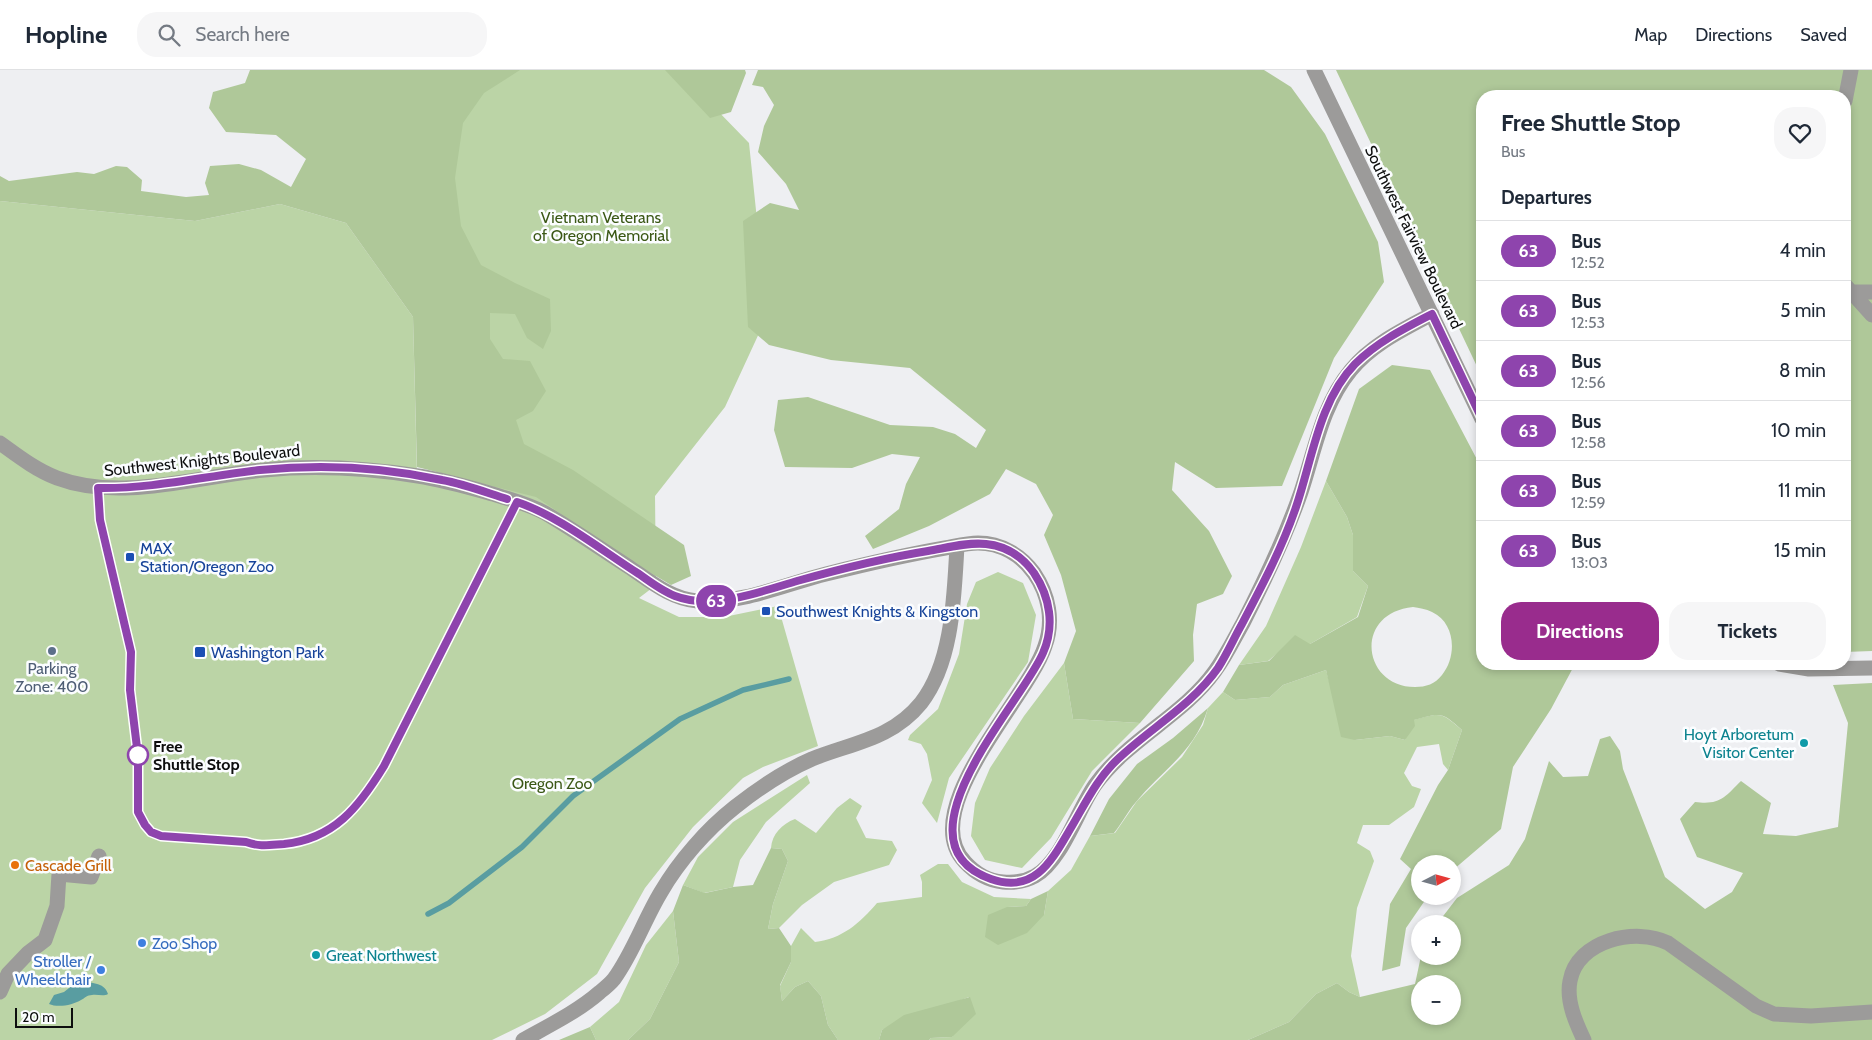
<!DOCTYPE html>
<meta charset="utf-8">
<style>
:root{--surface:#fff;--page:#f6f6f7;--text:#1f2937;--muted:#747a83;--line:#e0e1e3;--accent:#992c8d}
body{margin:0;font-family:Cabin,sans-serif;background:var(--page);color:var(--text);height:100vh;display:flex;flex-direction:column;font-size:19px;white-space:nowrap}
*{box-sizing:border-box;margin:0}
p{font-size:16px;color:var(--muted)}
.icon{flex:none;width:28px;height:28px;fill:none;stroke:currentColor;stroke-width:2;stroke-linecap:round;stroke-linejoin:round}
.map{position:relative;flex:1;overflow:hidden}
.panel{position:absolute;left:1476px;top:20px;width:375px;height:580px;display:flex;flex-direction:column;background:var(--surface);border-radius:20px;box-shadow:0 2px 8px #0003}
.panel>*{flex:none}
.badge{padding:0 10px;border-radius:16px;font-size:18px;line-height:32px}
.needle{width:32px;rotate:84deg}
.fabs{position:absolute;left:1411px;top:785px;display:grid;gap:10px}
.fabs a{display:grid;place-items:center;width:50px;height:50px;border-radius:50%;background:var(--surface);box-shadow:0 2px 8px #0003;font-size:25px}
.scale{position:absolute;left:15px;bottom:12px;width:58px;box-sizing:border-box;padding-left:5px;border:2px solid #0d0e0e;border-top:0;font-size:14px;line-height:18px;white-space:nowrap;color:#0d0e0e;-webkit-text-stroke:4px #fbfdff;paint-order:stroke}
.map>.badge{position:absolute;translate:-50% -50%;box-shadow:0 0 0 2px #fff}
h2{padding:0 25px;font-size:19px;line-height:45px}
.round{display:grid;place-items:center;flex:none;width:52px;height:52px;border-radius:20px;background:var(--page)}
.headline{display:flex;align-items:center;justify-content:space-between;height:85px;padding:0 25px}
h1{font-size:24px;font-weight:700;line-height:38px}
.primary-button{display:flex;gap:10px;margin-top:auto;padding:10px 25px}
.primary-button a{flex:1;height:58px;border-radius:20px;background:var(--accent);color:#fff;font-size:20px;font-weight:700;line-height:58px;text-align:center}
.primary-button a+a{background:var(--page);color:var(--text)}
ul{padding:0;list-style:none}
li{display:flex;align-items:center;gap:15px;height:60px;padding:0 25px;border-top:1px solid var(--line)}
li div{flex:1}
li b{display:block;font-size:19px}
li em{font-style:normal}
li .badge{min-width:55px;font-weight:700;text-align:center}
header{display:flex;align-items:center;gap:30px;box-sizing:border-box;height:70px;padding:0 25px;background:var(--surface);border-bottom:1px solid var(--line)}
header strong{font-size:24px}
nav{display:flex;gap:28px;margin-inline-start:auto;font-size:18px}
.search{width:350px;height:45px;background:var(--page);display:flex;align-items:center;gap:12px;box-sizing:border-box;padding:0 18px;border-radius:20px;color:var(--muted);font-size:19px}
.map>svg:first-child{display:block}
.green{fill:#bbd4a6}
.forest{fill:#afc899;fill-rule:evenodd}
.water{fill:#599da1}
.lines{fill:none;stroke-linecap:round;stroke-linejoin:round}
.stream{stroke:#599da1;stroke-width:5.5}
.minor{stroke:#9c9b9a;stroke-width:15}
.line-casing{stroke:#fff;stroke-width:11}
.line{stroke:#8e44ad;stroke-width:8}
.transit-dot{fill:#1a4fb4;stroke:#fbfdff;stroke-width:2}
.service-dot{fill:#5c6f8a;stroke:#fbfdff;stroke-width:2}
.culture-dot{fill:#0f9aa8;stroke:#fbfdff;stroke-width:2}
.stop-dot{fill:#fff;stroke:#8e44ad;stroke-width:2.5}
.food-dot{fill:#e8710a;stroke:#fbfdff;stroke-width:2}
.shop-dot{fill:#3f7fe0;stroke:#fbfdff;stroke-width:2}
.labels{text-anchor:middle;stroke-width:5;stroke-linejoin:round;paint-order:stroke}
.park-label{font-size:16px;fill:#3b5816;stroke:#fbfdff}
.street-label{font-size:16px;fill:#0d0e0e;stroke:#fbfdff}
.transit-label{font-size:16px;fill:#164399;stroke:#fbfdff;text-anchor:start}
.service-label{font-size:16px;fill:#4e5e75;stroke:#fbfdff}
.culture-label{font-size:16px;fill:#0d838f;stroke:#fbfdff;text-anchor:end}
.stop-label{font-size:16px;font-weight:bold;fill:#0d0e0e;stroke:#fbfdff;text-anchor:start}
.food-label{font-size:16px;fill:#c56008;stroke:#fbfdff;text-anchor:start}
.shop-label{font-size:16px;fill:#366cbe;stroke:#fbfdff;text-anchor:start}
</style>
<header>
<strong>Hopline</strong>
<div class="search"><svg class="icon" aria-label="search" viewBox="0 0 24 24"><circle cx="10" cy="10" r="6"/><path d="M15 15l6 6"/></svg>Search here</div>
<nav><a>Map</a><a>Directions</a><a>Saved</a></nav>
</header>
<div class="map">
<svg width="1872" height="970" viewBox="0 0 1872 970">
<rect width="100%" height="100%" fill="#eeeff2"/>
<path class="green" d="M468,0H678L749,73L767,246L725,337L655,426L656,515L639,528L679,547H724L778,536L818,676L763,697L743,708L693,757L645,818L597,904L545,944L492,970H0V131L195,151L280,134L346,153L413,247L417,405L442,410L433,54Z
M1326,411L1347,447L1353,465V501L1368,516L1357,547L1310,574L1279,582L1268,591L1239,595L1266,556L1301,477Z
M998,502L1023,513L1036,545L1028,592L949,708L937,753L922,733L932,710L927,684L921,674L908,670L910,665L938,639L959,584L967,534L976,512Z
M1064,593L1073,649L1140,653L1092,701L1051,768L1022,798L985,790L971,766L975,733L990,698L1024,646Z
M1326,600L1334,629L1355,670L1390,666L1405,670L1413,650C1441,643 1440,641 1462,660L1448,700L1443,694L1439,674L1417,677L1404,703L1412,716L1421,719L1414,737L1389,755H1363L1357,773L1370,781L1374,791L1357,838L1351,886L1360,927L1349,922L1337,913L1316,924L1289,952L1248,970H929L931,968L952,967L969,927L882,960L879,970H838L828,955L821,926L808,911L795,917L782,931L780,916L791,892V876L801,858L815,872C842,869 860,853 877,833L922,827V812L920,805L938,794H948L962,812L994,827L1031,829L1026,836L1007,837L1044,845L1048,821L1071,800L1090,766L1115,763L1137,731L1182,687L1203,655L1208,638L1223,622L1235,630L1270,627L1283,615Z
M807,705L810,713L766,752L740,790L733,817L704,823L683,815L698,787L733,752Z
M850,728L862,736L856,748L866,768L892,771L897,780L889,795L834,812L802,835L779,858L768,859L773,834L788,791L782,779L771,778C772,764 782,754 795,749L816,763L837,738Z
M673,841L679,892L650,949L628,970H596L590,957L619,932L646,875Z"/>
<path class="forest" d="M250,0H520L484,23L463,53L455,108L461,156L481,195L515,213L550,229L551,261L543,279L527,268L515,244L490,243V269L503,289L530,291L546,321L533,341L516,350L524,374L573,400L684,475L691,506L671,515L629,490L536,427L417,397L413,247L346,153L280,134L195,151L0,131V106L9,111L77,102L94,104L116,96L127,97L142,110L141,121L186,127L209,125L205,113L210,96L239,94L261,100L291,117L306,89L276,65L226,62L209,38L213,22L245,13Z
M665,0H745L746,3L731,42L710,48Z
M758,0H1264L1291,17L1325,64L1378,172L1384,212L1334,288L1282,416L1216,418L1175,392L1172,420L1209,461L1232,506L1223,524L1197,534L1193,565L1194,591L1140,653L1073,649L1064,593L1076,561L1061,505L1044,465L1053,445L1036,414L1006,399L990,424L929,456L873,479L865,466L899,439L906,414L920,387L892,384L852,398L785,397L774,360L778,330L808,327L890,355L933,357L955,364L976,378L986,360L910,298L831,290L769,275L748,257L743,151L770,133L799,140L786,114L758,82L764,56L774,35L763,17L752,15Z
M1336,0H1872V581L1845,582V26H1482V307Z
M1392,295L1430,300L1482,399V594H1575L1551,639L1513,697L1501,759L1453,800L1452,794H1420V826H1428L1406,858L1400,896L1382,901L1390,834L1411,799L1400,789L1438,715L1448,700L1462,660C1441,641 1441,643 1414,650L1415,656L1405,670L1390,666L1355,670L1341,667L1326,600L1283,615L1270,627L1235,630L1223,622L1239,595L1269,591L1295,565L1310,574L1358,547L1368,516L1353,501V465L1347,447L1326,411L1359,319ZM1413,537C1419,538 1426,539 1432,542C1456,553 1457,587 1442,605C1435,614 1426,617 1415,617C1362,617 1353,543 1413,537Z
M1872,613V970H1248L1289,952L1316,924L1337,913L1349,922L1360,927L1415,914L1421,886H1452V854H1437L1457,828L1509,795L1525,769L1549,691L1563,707L1588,706L1600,669L1610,666L1620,681L1623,699L1665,807L1705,839L1732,822L1743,803L1697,787L1680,749L1695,732C1720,735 1724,728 1741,711L1771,733L1763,764L1796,766L1838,757L1848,653L1833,615ZM1420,914H1452V946H1420Z
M1208,638C1195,682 1163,699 1136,732C1128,741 1122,753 1114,763L1090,766L1109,729L1137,694L1173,668Z
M771,778L782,779L788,791L773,834L768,859L779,858L791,876V892L780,915L782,931L795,917L808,911L821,926L828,955L838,970H628L650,949L679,892L673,841L683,815L705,823L733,817L753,815Z
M1048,821L1044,845L1027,863L998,875L985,867L988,845L1007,837L1026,836L1031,829Z
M970,927L976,944L952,967L931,968L929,970H879L882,960L904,945Z
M590,957L596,970H559Z"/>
<path class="water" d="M79,910C90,914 104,911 108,924C103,927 98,924 92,925C87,925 85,928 81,930C73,935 58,938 49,934L54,925L64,922Z"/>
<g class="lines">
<path class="stream" d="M428,844L449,833L522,777L573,726L680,649L743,620L789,609"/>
<path class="minor" d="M1314,0L1482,349
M1845,31L1851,0
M1845,215L1872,245
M1846,222H1872
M0,373C18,386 36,400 57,408C121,432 198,406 264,400C315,395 367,398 418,406C444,410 468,417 493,424C511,430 529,434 545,443C574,460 601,479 629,497C650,511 671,529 697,531C739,535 786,514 826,504C866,494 905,485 945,478C956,476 967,473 978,473C1001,473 1021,485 1034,503C1049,525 1054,551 1045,576C1029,627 915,740 965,792C975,803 989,811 1003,812C1014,813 1026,811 1035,806C1062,791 1078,739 1095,715C1128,669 1183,646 1215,601C1226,586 1234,569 1243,553C1265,510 1285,468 1301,422C1315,380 1322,335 1351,300C1372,274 1404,259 1432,244
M1779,594L1809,599L1872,598
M0,922L8,904L28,883L45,870L57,836L59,804L91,807L99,786
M523,970C550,955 577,942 600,922C605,918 610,914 614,909C633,883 644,850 661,822C679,791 707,759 735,737C759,718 784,701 812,689C852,673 892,669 921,633C953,592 954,526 957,476
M1584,970C1576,953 1566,931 1570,911C1577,870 1636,857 1668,873L1756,936L1774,944L1811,946L1872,942"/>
</g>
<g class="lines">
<defs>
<path id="line" d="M507,429C485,422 464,414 442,410C383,397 320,394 260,400C206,406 152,419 98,418L100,450L131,582L130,620L138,686V742L145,755L151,762L161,766L246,772C260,777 269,775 284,774C334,769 359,737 384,696L517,432C559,446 601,480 639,504C650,512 662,521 675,526C688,531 701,532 716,531C744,528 770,519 797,511C840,499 884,488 928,481C946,478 967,472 986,474C1006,476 1022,486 1034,503C1050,527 1055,556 1043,583C1022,633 888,772 991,809C1036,825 1053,788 1072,756C1086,732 1098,707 1119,688C1152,657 1192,635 1218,598C1227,584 1234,568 1242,554C1262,516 1281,480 1295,440C1312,392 1318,332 1355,294C1377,272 1405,258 1432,244L1482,349"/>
</defs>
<use href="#line" class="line-casing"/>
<use href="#line" class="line"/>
</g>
<g class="transit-dot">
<rect x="125" y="482" width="10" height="10" rx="2.5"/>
<rect x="761" y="536" width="10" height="10" rx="2.5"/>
<rect x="194" y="576" width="12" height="12" rx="2.5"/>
</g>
<circle class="service-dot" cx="52" cy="581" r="5"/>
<g class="culture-dot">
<circle cx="1804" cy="673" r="5"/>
<circle cx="316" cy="885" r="5"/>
</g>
<circle class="stop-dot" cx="138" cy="685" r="10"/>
<circle class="food-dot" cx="15" cy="795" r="5"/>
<g class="shop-dot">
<circle cx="142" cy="873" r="5"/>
<circle cx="101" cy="900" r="5"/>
</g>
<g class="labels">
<g class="park-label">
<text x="601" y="153">Vietnam Veterans<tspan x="601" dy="18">of Oregon Memorial</tspan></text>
<text x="552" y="719">Oregon Zoo</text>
</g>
<g class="street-label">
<text transform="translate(1414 167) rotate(64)" y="6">Southwest Fairview Boulevard</text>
<text transform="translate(202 390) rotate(-6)" y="6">Southwest Knights Boulevard</text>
</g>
<g class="transit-label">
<text x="140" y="484">MAX<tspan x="140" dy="18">Station/Oregon Zoo</tspan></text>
<text x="776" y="547">Southwest Knights &amp; Kingston</text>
<text x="211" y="588">Washington Park</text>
</g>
<g class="service-label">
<text x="52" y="604">Parking<tspan x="52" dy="18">Zone: 400</tspan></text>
</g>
<g class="culture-label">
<text x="1794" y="670">Hoyt Arboretum<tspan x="1794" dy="18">Visitor Center</tspan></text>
<text x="326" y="891" text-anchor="start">Great Northwest</text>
</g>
<g class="stop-label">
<text x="153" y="682">Free<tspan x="153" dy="18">Shuttle Stop</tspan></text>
</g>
<g class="food-label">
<text x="25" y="801">Cascade Grill</text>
</g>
<g class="shop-label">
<text x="152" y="879">Zoo Shop</text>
<text x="91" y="897" text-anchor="end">Stroller /<tspan x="91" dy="18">Wheelchair</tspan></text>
</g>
</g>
</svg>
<div class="fabs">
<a><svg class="needle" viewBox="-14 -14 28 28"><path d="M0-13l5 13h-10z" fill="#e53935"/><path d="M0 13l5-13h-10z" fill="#747a83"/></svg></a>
<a>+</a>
<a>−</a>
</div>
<div class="scale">20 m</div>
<b class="badge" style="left:716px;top:531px;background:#8e44ad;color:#fff">63</b>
<section class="panel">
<div class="headline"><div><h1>Free Shuttle Stop</h1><p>Bus</p></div><a class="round"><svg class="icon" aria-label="heart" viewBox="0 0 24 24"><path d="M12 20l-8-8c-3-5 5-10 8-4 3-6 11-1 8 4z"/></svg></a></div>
<h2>Departures</h2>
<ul>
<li><span class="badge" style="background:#8e44ad;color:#fff">63</span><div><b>Bus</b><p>12:52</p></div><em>4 min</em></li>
<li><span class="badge" style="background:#8e44ad;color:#fff">63</span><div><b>Bus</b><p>12:53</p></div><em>5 min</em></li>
<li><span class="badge" style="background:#8e44ad;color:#fff">63</span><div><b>Bus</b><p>12:56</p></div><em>8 min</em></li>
<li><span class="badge" style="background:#8e44ad;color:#fff">63</span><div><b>Bus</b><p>12:58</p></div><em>10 min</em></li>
<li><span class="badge" style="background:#8e44ad;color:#fff">63</span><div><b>Bus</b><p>12:59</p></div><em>11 min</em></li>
<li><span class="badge" style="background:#8e44ad;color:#fff">63</span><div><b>Bus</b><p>13:03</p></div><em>15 min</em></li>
</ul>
<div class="primary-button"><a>Directions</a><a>Tickets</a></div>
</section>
</div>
